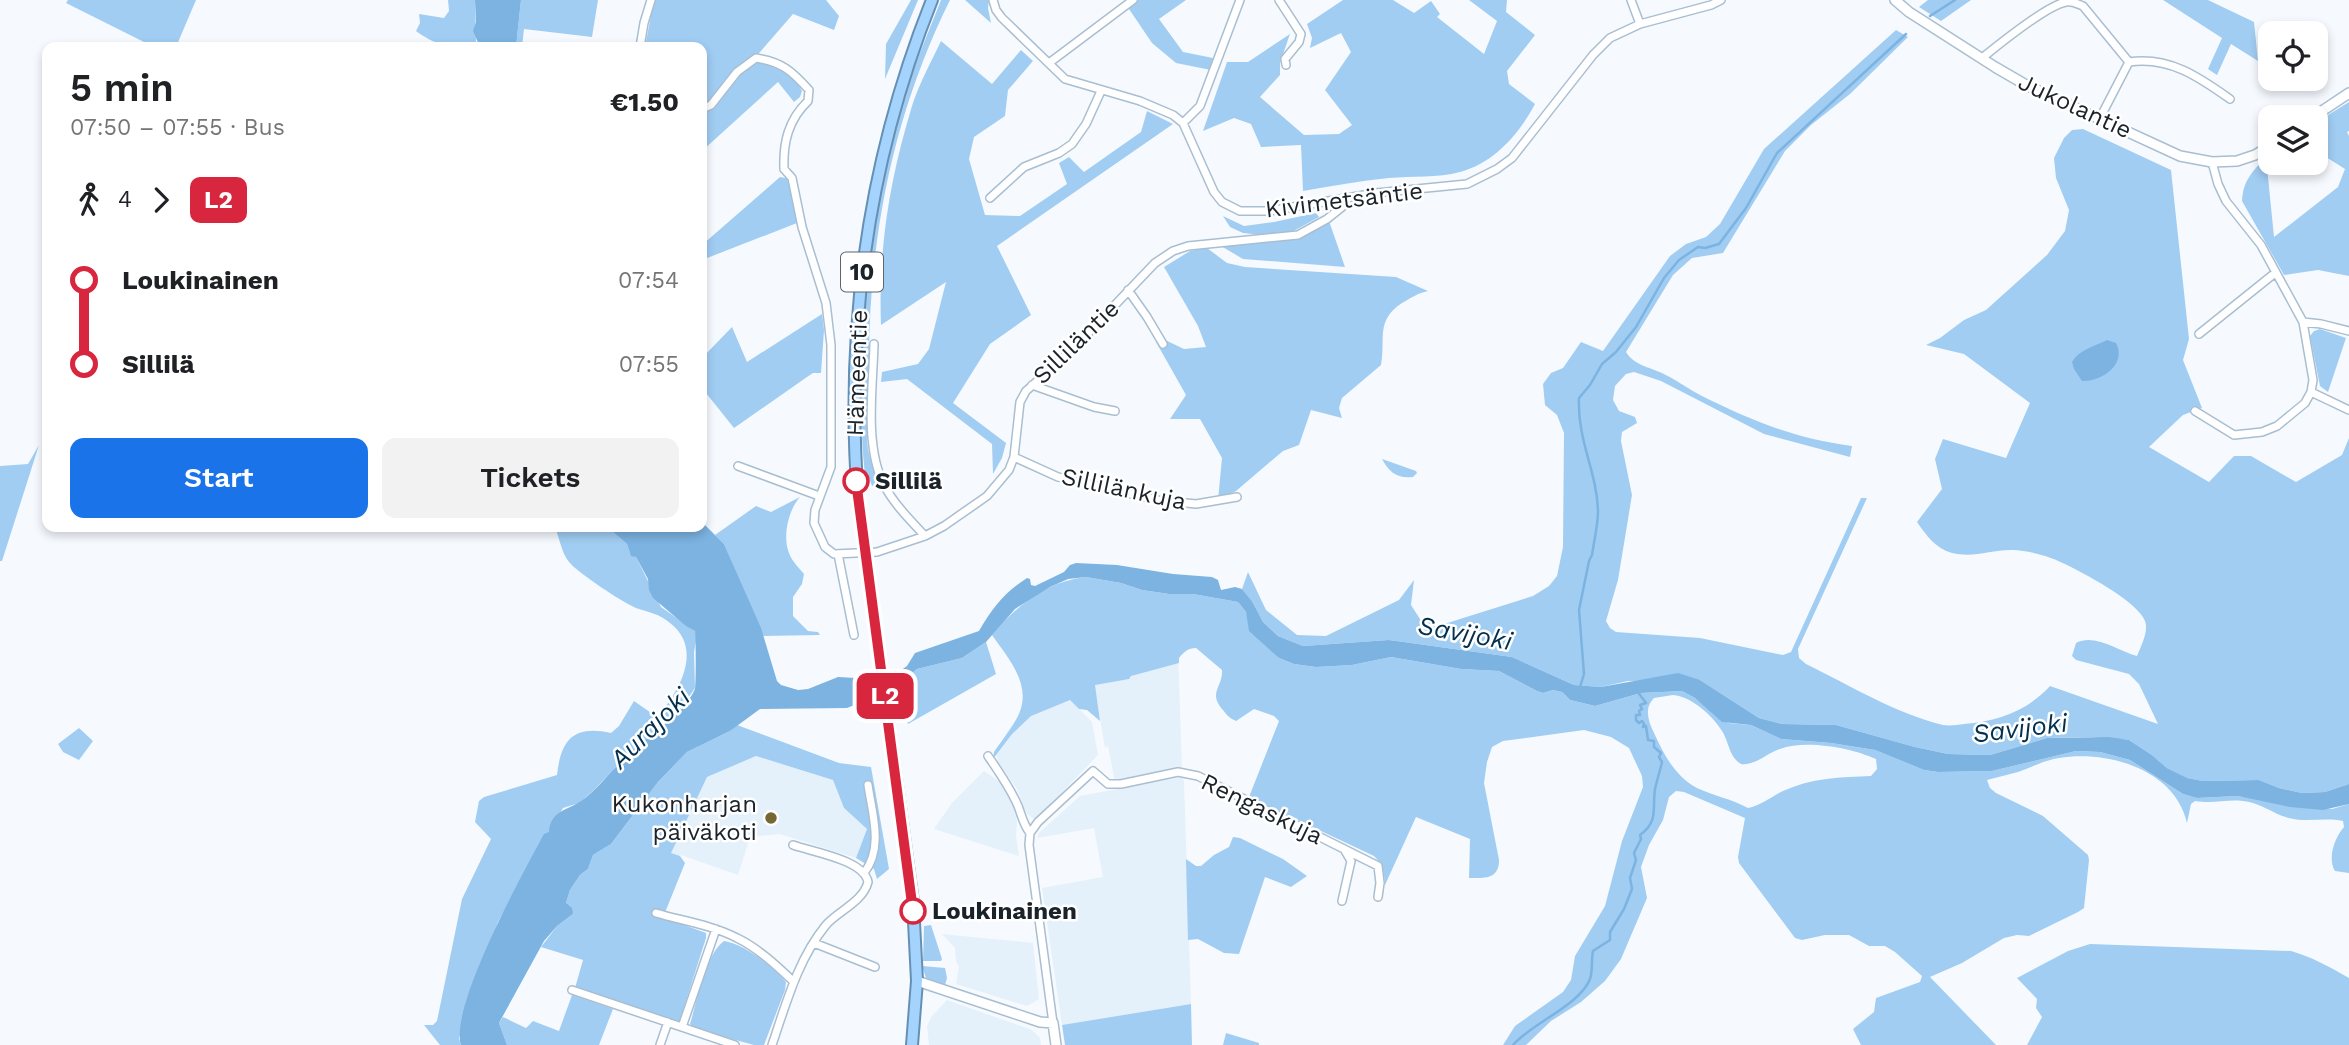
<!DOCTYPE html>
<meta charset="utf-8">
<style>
:root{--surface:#fff;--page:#f2f2f2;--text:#202124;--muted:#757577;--accent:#1a73e8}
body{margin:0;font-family:"Work Sans",sans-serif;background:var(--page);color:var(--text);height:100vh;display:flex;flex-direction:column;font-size:26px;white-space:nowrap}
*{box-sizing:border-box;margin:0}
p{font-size:23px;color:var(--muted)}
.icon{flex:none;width:38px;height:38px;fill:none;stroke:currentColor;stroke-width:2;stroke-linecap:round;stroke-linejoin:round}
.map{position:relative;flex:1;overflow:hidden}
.side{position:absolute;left:42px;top:42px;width:665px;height:490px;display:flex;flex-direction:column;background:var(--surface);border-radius:14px;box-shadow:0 4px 10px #0003}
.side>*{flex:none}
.badge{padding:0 14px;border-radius:10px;font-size:24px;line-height:46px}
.buttons{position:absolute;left:2258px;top:21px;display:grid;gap:14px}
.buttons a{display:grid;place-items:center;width:70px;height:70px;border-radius:14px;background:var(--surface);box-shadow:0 4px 10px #0003;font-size:35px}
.map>.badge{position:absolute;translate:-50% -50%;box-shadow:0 0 0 4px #fff}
.legs{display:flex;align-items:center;gap:10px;height:77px;padding:0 28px;font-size:23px}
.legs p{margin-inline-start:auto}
.overview{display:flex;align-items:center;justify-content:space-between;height:119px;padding:0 28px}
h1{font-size:38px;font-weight:600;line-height:52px}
.button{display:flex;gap:14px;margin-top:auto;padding:14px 28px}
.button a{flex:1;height:80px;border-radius:14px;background:var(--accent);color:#fff;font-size:28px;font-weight:600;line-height:80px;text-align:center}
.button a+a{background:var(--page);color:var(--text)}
ul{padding:0 28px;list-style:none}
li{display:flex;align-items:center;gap:24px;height:84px;font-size:26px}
li i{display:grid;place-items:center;width:10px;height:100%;margin:0 9px;background:currentColor}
li i::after{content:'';width:18px;height:18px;margin:-9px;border:5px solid;border-radius:50%;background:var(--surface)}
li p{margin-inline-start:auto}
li:first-child i{background:linear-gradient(#0000 50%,currentColor 0)}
li:last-child i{background:linear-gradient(currentColor 50%,#0000 0)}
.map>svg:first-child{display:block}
.built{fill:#e4f0fa}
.green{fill:#a1cdf3;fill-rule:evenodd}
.water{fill:#7cb3e1}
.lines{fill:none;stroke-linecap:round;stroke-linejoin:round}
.stream{stroke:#7cb3e1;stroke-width:2.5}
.minor-casing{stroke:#a9bed1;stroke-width:10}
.tertiary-casing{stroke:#a9bed1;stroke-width:12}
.trunk-casing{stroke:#6690b3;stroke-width:14}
.minor{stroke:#fff;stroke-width:7}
.tertiary{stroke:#fff;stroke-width:9}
.trunk{stroke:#a4d4fe;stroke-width:10}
.line-1-casing{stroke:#fff;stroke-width:16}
.line-1{stroke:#d7263d;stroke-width:10}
.stop-1-dot{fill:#fff;stroke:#d7263d;stroke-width:3.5}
.poi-dot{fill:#756835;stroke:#fff;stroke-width:2.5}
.labels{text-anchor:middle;stroke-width:5;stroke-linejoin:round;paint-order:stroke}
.shield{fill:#fff;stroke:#5f656a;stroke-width:2}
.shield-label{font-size:23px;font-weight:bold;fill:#1b232a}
.street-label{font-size:24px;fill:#1b232a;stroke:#fff}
.stop-label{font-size:24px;font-weight:bold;fill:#1b232a;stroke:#fff;text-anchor:start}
.poi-label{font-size:24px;fill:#1b232a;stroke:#fff;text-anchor:end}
.water-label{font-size:26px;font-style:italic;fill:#03304e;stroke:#fff}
</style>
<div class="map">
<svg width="2349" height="1045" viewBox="0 0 2349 1045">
<rect width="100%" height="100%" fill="#f6fafe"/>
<path class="built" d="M1178,650L1182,770L1115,782L1108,746L1105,748L1091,664Z
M1033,663L1092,722L1098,755L1043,812L1034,819L1027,814L1017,789L998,762L996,753L1007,732L1024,709Z
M756,756L833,780L844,808L867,829L856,858L780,834L750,837L738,875L681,855L680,856L670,853L707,777Z
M984,771L1000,782L1012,801L1017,822L1016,837L1019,856L934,829L952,803Z
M1182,777L1184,781L1191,1004L1062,1025L1042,888L1103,877L1094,828L1037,838L1039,833L1080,796Z
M942,934L1033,943L1039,999L1027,1006L956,984L959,967L956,961L955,948Z
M947,1000L1032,1030L1040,1038L1041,1045H929L927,1026L932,1016Z"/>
<path class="green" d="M68,0H196L176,47H154L66,3Z
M448,0H475L476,41L480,47C453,47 439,48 416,31L420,23L419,14L444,18L449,11Z
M521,0H598L592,37L524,29L522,47H516Z
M654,0H826L839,16L834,30L793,14L754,59L793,76L802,91L800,97L794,102L778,82L702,151V47H645Z
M911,0H918L885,79L886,44Z
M941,0H950C891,119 867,247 869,380C869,402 865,427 868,449C870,461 876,473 879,485L872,486L869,478L865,476C853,361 868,211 903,100C914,66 928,33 941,0Z
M965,0H989L988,8L991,23Z
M1136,0H1186L1159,19L1183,52L1213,58L1211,70L1176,63L1152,43L1129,9L1137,2Z
M1343,0H1393L1414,13L1431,1L1440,14L1437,17L1484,54L1497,21L1469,0H1507L1506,12L1535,35L1507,71L1509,84L1535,104C1519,134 1494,163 1460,172C1438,178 1412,176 1389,178C1360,181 1332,186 1303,191L1301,145L1261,147L1251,124L1234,118L1203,131L1227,62H1248L1290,34L1280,63V75L1260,97L1304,135L1339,134L1352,125L1325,90L1351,52L1341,33L1310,48L1312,38L1307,24Z
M1928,0H1971L1941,21L1919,7Z
M2163,0H2208L2254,22L2258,61L2231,44L2217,75L2208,69L2222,38Z
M1896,30L1908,37L1850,94L1811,125L1785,151L1723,253L1692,258L1673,275L1626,352C1634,365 1649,367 1662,373C1675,379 1687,388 1700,395C1752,421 1794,438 1852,446L1850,457L1764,434L1661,381L1634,372L1626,374L1615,386L1613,400L1619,411L1635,417L1637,423L1622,432L1621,441L1632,495L1618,580L1606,621L1610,628L1616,632L1700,638L1783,655L1791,652L1861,498H1867L1798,649L1799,658L1806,664C1849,685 1897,714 1943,725C1950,726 1957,725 1964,724C1998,721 2027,711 2050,686L2158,724L2139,684L2129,674L2076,660L2072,656L2076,643C2095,633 2118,651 2137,656C2141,646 2149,631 2145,621C2138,601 2077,569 2058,561C2048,556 2022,549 2011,550C1990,550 1974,558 1952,553C1936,549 1926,535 1917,522L1942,489L1935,459L1943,439L2006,458L2030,403L1964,354L1926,345L1940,338L1964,320L1986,310L2047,255L2065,231L2069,210L2056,178L2054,158L2064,138L2072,130L2083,129L2171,170L2189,339L2183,360L2202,408L2183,415L2149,447L2209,482L2234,456H2251L2296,482L2342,455L2349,438V784L2325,792L2302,793L2279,788L2259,780L2203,781L2186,778L2167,768L2152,755L2129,740L2090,737L2047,738L1990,755L1948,754L1915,747L1836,725L1782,724L1759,718L1700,680L1628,681L1601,687L1574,685L1512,657L1389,640L1303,646L1278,636L1263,622L1252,601L1242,589L1248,572L1266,610L1297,635L1326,636L1399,600L1414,580L1411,605L1420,619L1441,625L1533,596L1549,586L1557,576L1563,547L1564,433L1557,415L1545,405L1543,384L1551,373L1563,368L1581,342L1603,351L1670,256L1686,244L1706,237L1720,224L1764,149Z
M941,41L992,84L1021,50L1033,61L1008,90L1005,116L974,137L969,159L985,215L1020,216L1067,184L1059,163L1069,157L1084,172L1141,132L1147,111L1173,124L997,246L1031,315L990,344L953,403L1006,443L1002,458L993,474L992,444L907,379L881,382L882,372L918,364L929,349L946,282L881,325C878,249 890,178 912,106C919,84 931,62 941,41Z
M2349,102V131L2347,132L2349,136V276L2318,270L2284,275L2242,201C2243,180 2253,171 2266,157L2274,237L2338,187L2345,169L2315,150V123Z
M780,177L786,178L789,182L797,223L702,260V245Z
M1316,213L1319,217L1290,233L1261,235L1243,233L1230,227L1223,216L1244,226L1274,222Z
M1329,221L1345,267L1243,259L1221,246L1279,241L1299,237Z
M1207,248L1227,263L1245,267L1396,277L1428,291C1418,293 1411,298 1402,303C1375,321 1386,338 1381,365L1342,398L1339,408L1342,418L1311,410L1299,445L1283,451L1236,491L1218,500L1222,458L1200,419H1170L1186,395L1156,342L1163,339L1184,349L1206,347L1198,326L1164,267L1190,251Z
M822,314L824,330L821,373H813L807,377L734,428L702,388V358L732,327L747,362Z
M2320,329L2346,338L2328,392L2320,386L2310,336L2314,331Z
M39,445L2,561H0V466L28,464Z
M1382,459L1416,471L1417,473L1413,477C1397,479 1389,472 1382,459Z
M800,497C789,509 783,534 788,550C790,559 798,567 804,574L802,584L793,597V616L808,631L818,632L820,635L763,636L724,544L715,535L756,506L771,512Z
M555,527H607L627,544L631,555L636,557L661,607L695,631L697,636L694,652L695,688L680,710L629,753L594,790L579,803L563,808L498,922L459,1038L461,1045H440L424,1025H433L437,1021L462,899L491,839L475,822L479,801L484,797L557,775C561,739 574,725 611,733L619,726L634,701L657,717C679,692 704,649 670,623C660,614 648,612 636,608C622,602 578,573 569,562C562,554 559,537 555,527Z
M1086,577L1121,583L1142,590L1169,594H1193L1238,602L1246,612L1249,622L1279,658L1294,664L1316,667L1352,665L1391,657L1461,669L1499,671L1537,691L1543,693L1553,690L1562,692L1570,700L1595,706L1641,693L1682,691L1695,698L1728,723L1751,725L1781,739L1831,743L1875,750L1924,770L1938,772L1992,771L2076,751L2100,752L2130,760L2183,794L2197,798L2238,796L2332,809L2349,804V873L2335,871C2327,858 2335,837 2344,827L2343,821C2325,817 2307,823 2289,818C2273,814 2261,803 2243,801C2227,799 2214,804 2195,801L2191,804L2187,823C2175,769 2107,750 2059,758C2045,760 2032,767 2018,772C2008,775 1997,777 1987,780L1990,788L1996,793L2043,816L2088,855L2089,860L2084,908L2078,912L2029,936L2017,935L2004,938L1962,963L1930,977L1996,1045H1861L1853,1029L1874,1012L1876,998L1920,982L1922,976L1895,952L1885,946H1869L1849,935H1825L1802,940L1795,938L1739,863L1738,857L1745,818L1684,792L1676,791L1669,797L1663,820L1649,845L1641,867L1647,898L1621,959L1605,981L1581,1002L1551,1021L1526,1045H1503L1515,1026L1563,992L1571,980L1575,956L1605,906L1622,841L1643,787L1642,776L1629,748L1611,737L1584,730L1503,741L1492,747L1487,762L1484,783L1499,860C1499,880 1484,878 1469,878L1470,839L1416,817L1385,885C1384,872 1383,865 1374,856L1249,797L1279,721L1274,716L1254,709L1236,721C1229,718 1227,715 1222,709C1208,692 1223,687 1222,670L1196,648C1188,648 1184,652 1179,658V663L1131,676L1129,679L1095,685L1100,721L1087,710L1079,709L1070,700L1031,716L1012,734L993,759L994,752C1003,738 1019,721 1022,704C1027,678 1005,654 992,635C1016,606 1047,581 1086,577ZM1673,695C1691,696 1713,716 1722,731C1729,742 1729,757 1741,764C1755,766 1767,753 1780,749C1806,739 1852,748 1876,759L1877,769L1871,776C1841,777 1811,778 1783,791C1771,797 1760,806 1748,808C1732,799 1714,796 1697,788C1675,776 1664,755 1654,733C1648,721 1644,708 1654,698Z
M986,642L996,674L908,724L894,689L917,669L962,658Z
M737,725L839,763L871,767L889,869L877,879L874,869L856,858L867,829L844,808L833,780L756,756L707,777L671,853L680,856L685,863L666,910L665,918L706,933V938L679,1023L575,988L583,960L541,947L557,926L573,914L566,903L570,890L580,875L588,869L593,855L611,844L658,782L687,752L730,731Z
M79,728L93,741L79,760L63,752L58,744Z
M1233,837L1240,838L1283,859L1307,876L1291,887L1265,877L1239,954L1224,953L1198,939L1188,940L1186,859L1196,866H1201L1214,855L1229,847Z
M931,925L942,959L941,961H923L924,926Z
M724,941C744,944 773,966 786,982L785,990L764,1045H754L695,1029L690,1024C697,1002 705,955 724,941Z
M2090,944L2291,951C2312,957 2330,967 2349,978V1045H2027L2042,1017L2036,1008L2037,999L2017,978L2068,951Z
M922,966L945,968L947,978L945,985L926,978Z
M572,995L613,1009L599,1045H507L499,1023L503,1017L526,1028L533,1021L559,1031Z
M1191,1004L1192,1045H1065L1062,1025Z
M1226,1033L1259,1043V1045H1223Z"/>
<path class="water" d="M475,0H521L516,47H480L473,31L476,22Z
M2107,340L2116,343C2127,364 2102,382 2082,381L2074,369L2072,362C2079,350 2095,346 2107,340Z
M702,522L724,544L761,628L777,681L781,685L798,690L808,689L838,677L856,678L900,671L907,666L915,653L979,631C993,607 1004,593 1027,578L1030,579L1031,585L1035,586L1064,572L1070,565L1076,563L1117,565L1173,574L1212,577L1218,580L1221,590L1235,587L1242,589L1252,601L1263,622L1278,636L1303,646L1389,640L1512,657L1574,685L1601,687L1678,673L1700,680L1759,718L1782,724L1836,725L1915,747L1948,754L1990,755L2047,738L2109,737L2129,740L2152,755L2167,768L2187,778L2203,781L2259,780L2279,788L2302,793L2325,792L2349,784V804L2323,810L2290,807L2238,796L2197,798L2183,794L2130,760L2100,752L2076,751L1992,771L1938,772L1924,770L1875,750L1831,743L1781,739L1751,725L1722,722L1695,698L1682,691L1641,693L1595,706L1570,700L1562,692L1553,690L1543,693L1537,691L1499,671L1461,669L1391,657L1352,665L1316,667L1294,664L1279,658L1249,631L1246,612L1238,602L1193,594H1169L1142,590L1121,583L1086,577L1068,579L1050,587L1015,609L986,642L962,658L917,669L894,689L847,708L760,709L730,731L687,752L658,782L611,844L593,855L588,869L580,875L570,890L566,903L572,908L573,914L557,926L544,941L499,1023L507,1045H461C449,1007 524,871 544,834L549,832C550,811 568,810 581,801C598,789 611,771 626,756C646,736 684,715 695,689C696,684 696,635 695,631L686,626L653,598L649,590L648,579L636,557L631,556L627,544L607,527H702Z"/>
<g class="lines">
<path class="stream" d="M1930,16L1955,0
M1580,687L1584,674L1579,610L1589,561L1592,555C1594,541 1598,525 1598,511C1597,472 1577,440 1579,398L1590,385L1602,364L1616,352L1636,327L1664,278L1679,260L1698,247L1705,248L1719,244L1746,208L1777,153L1906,34
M1513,1045C1532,1023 1580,1005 1590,979C1593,971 1591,960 1593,951L1610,940V932L1624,909L1632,889L1630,878L1636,860L1634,853L1641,839L1640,835C1659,821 1652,809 1655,789C1657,780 1660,771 1662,762L1659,757L1661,753L1654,747V741L1648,740L1646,726L1643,727L1644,724L1642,721L1639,723L1636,720V715H1640L1639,711L1642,709L1640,705L1646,703L1637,691"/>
<defs>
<path id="minor" d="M993,0L996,10L1002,18L1065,79L1140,101L1173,115L1183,123L1214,192L1222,202L1240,211H1269L1376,193L1467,184L1497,169L1512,158L1593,55L1610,38L1640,24L1711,5L1721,0
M1279,0L1301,34L1299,42L1285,59L1286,65
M1631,0L1640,24
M640,47L644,23L651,0
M1982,58C1998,45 2048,5 2066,2C2073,1 2077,4 2083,6L2129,62
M2129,62C2169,56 2199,77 2230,99
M1049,63L1133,0
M702,109L711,105L737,72L756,58C782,62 792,71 809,90L808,101C788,120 783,143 784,169L792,178L802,227L826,303L831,345V467L815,510L814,523L825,547L834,554L877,552L925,536L944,526L987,496L1009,470L1014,457L1020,402L1026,391L1072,350L1155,263L1173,251L1188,246L1298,235L1327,219L1342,207L1347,198
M2100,118L2129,62
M1183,123L1200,106L1240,0
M990,198L1024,167L1059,153L1072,144L1086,124L1101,91
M1128,290L1147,317L1163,344
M2303,322L2321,324L2349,331
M2199,334L2275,273
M874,344C873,387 864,445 884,485C894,504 910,520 925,536
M1032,385L1094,407L1115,411
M2311,392L2349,410
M2195,411L2234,435L2262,432L2277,426L2305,403L2311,392L2313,380L2303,322L2261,245L2226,201L2218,184L2212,162
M1014,457L1058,477L1157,500L1196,504L1237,497
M738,466L819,496
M838,554L854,635
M988,756C999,772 1011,789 1018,806C1022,816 1023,824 1030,833L1029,845L1053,1023
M1030,833L1038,822L1093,771L1108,784H1121L1178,772L1198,776L1344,849L1351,861L1342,901
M1344,849L1378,866L1380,883L1378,897
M864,873C884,848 872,813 868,785
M656,913C683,921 712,925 737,938C758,948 777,966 794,982
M814,943L875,967
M572,990L735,1045
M682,1027L716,929
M660,1045L668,1022
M772,1045C786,1004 798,959 826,925C838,911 863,902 868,882C864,860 813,852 793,845"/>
<path id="tertiary" d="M1895,0L1909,12L1995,67L2026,85L2180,156L2212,162L2237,161L2255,155L2270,146
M2313,117L2349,93
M917,981L1040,1022L1053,1023L1056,1045"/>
<path id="trunk" d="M912,1045L917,981L913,902L858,500C845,329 868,160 932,0"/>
</defs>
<use href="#minor" class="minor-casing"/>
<use href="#tertiary" class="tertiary-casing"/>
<use href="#trunk" class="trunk-casing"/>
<use href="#minor" class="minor"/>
<use href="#tertiary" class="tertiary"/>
<use href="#trunk" class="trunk"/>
</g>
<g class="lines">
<defs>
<path id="line-1" d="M856,481L913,911"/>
</defs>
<use href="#line-1" class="line-1-casing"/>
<use href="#line-1" class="line-1"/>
</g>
<g class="stop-1-dot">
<circle cx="856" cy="481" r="12"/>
<circle cx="913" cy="911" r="12"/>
</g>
<circle class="poi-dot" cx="771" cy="818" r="7"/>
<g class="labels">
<rect class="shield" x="841" y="252.5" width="42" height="39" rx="5"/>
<g class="shield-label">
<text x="862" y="280">10</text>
</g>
<g class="street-label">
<text transform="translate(2075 106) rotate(25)" y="8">Jukolantie</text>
<text transform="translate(1344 200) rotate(-7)" y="8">Kivimetsäntie</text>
<text transform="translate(1076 342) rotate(-44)" y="8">Silliläntie</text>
<text transform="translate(857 373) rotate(-88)" y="8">Hämeentie</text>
<text transform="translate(1124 489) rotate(12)" y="8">Sillilänkuja</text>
<text transform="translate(1262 809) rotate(26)" y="8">Rengaskuja</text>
</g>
<g class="stop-label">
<text x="875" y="489">Sillilä</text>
<text x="932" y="919">Loukinainen</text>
</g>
<g class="poi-label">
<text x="757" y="812">Kukonharjan<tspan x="757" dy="28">päiväkoti</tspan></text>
</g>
<g class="water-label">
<text transform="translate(1465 633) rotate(10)" y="9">Savijoki</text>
<text transform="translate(650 728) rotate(-45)" y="9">Aurajoki</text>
<text transform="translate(2020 728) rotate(-7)" y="9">Savijoki</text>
</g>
</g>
</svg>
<div class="buttons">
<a><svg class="icon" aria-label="locate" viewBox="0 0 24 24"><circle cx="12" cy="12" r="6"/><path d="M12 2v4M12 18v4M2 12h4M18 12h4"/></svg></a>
<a><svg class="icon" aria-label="layers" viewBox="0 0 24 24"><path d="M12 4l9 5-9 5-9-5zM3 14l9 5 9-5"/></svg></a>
</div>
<b class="badge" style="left:885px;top:696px;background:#d7263d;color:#fff">L2</b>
<section class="side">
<div class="overview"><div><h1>5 min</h1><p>07:50 – 07:55 · Bus</p></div><b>€1.50</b></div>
<div class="legs"><svg class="icon" aria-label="walk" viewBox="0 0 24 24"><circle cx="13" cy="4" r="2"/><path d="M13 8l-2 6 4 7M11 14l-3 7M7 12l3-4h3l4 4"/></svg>4<svg class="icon" aria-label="forward" viewBox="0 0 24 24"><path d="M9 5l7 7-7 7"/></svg><b class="badge" style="background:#d7263d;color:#fff">L2</b></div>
<ul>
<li><i style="color:#d7263d"></i><b>Loukinainen</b><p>07:54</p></li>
<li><i style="color:#d7263d"></i><b>Sillilä</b><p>07:55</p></li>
</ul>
<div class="button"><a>Start</a><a>Tickets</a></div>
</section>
</div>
